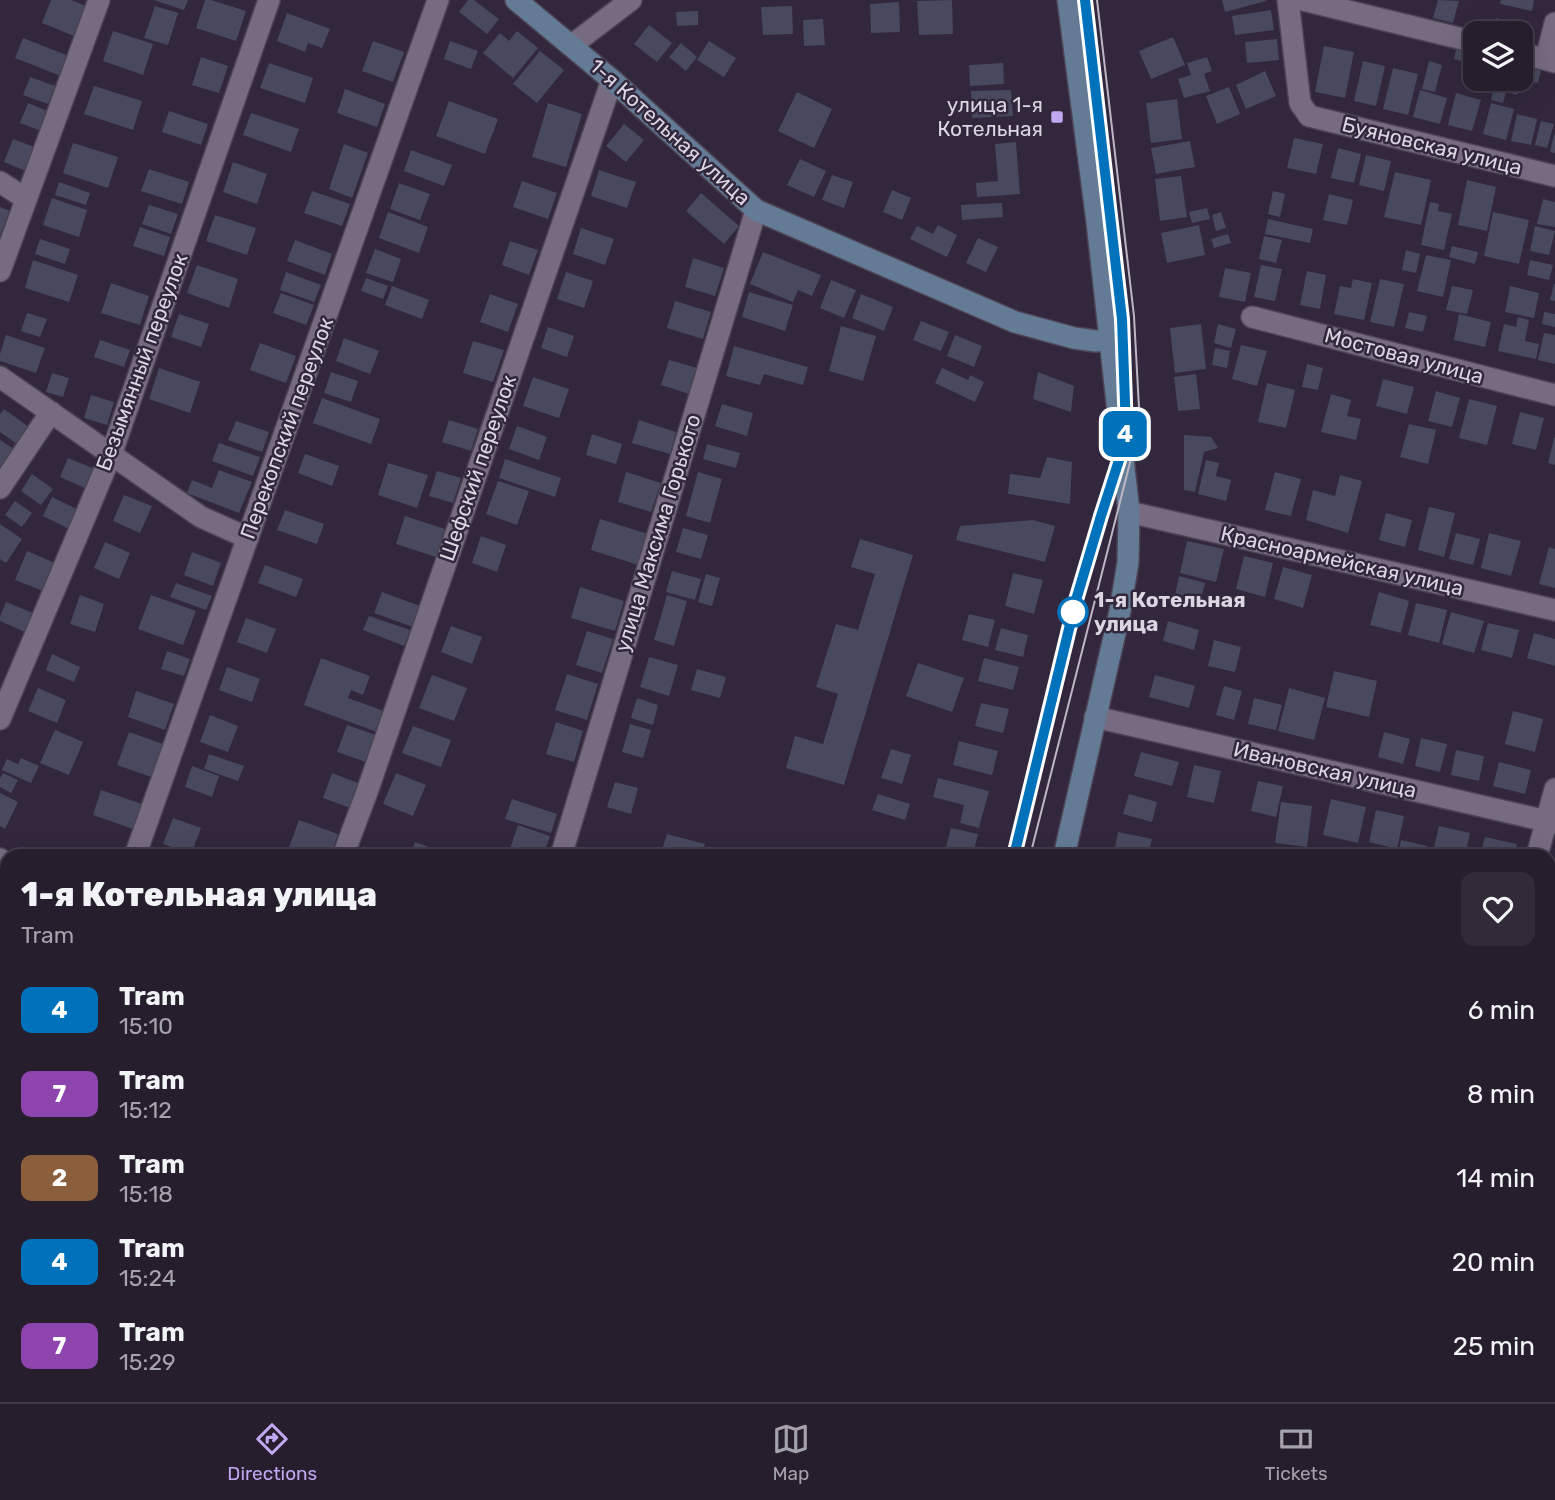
<!DOCTYPE html>
<meta charset="utf-8">
<style>
:root{--surface:#261d2d;--page:#322a39;--text:#f1f3f6;--muted:#a4a2aa;--line:#423b49;--accent:#c0a8f3}
body{margin:0;font-family:Rubik,sans-serif;background:var(--page);color:var(--text);height:100vh;display:flex;flex-direction:column;font-size:26px;white-space:nowrap}
*{box-sizing:border-box;margin:0}
p{font-size:23px;color:var(--muted)}
.icon{flex:none;width:38px;height:38px;fill:none;stroke:currentColor;stroke-width:2;stroke-linecap:round;stroke-linejoin:round}
.map{position:relative;flex:1;overflow:hidden}
.panel{position:absolute;left:0px;top:849px;width:1556px;height:555px;display:flex;flex-direction:column;background:var(--surface);border-radius:21px 21px 0 0;box-shadow:0 7px 28px #0002,0 0 0 2px var(--line)}
.panel>*{flex:none}
.badge{padding:0 14px;border-radius:10px;font-size:24px;line-height:46px}
.controls{position:absolute;left:1463px;top:21px;display:grid;gap:14px}
.controls a{display:grid;place-items:center;width:70px;height:70px;border-radius:14px;background:var(--surface);box-shadow:0 7px 28px #0002,0 0 0 2px var(--line);font-size:35px}
.map>.badge{position:absolute;translate:-50% -50%;box-shadow:0 0 0 4px #fff}
.round{display:grid;place-items:center;flex:none;width:74px;height:74px;border-radius:14px;background:var(--page)}
.head{display:flex;align-items:center;justify-content:space-between;height:119px;padding:0 21px}
h1{font-size:33px;font-weight:800;line-height:52px}
ul{padding:0;list-style:none}
li{display:flex;align-items:center;gap:21px;height:84px;padding:0 21px}
li div{flex:1}
li b{display:block;font-size:26px}
li em{font-style:normal}
li .badge{min-width:77px;font-weight:700;text-align:center}
.tab-bar{display:flex;justify-content:space-around;align-items:center;height:98px;border-top:2px solid var(--line);background:var(--surface);font-size:19px;color:var(--muted)}
.tab-bar a{display:grid;justify-items:center;gap:4px}
.tab-bar .on{color:var(--accent)}
.map>svg:first-child{display:block}
.building{fill:#48485f}
.lines{fill:none;stroke-linecap:round;stroke-linejoin:round}
.street-casing{stroke:#4c4354;stroke-width:24}
.secondary-casing{stroke:#4c4354;stroke-width:24}
.street{stroke:#776b82;stroke-width:21}
.secondary{stroke:#647b96;stroke-width:21}
.tram{stroke:#beb6c4;stroke-width:2}
.line-casing{stroke:#fff;stroke-width:16}
.line{stroke:#0072bc;stroke-width:10}
.poi-dot{fill:#c0a8f3;stroke:#32273c;stroke-width:2.5}
.stop-dot{fill:#fff;stroke:#0072bc;stroke-width:3.5}
.labels{text-anchor:middle;stroke-width:5;stroke-linejoin:round;paint-order:stroke}
.poi-label{font-size:21px;fill:#dcd5e2;stroke:#32273c;text-anchor:end}
.street-label{font-size:21px;fill:#dcd5e2;stroke:#32273c}
.stop-label{font-size:21px;font-weight:bold;fill:#dcd5e2;stroke:#32273c;text-anchor:start}
</style>
<div class="map">
<svg width="1555" height="1402" viewBox="0 0 1555 1402">
<rect width="100%" height="100%" fill="#32273c"/>
<path class="building" d="M51,0H71L86,6L74,36L42,23Z
M154,0H188L184,10Z
M205,0H211L246,11L236,41L196,28Z
M468,0H474L499,19L487,34L459,12Z
M952,0L953,34L919,35L917,1Z
M1222,0H1266V1L1225,12Z
M1438,0L1459,1L1453,23L1433,18Z
M1501,0H1534L1532,11L1500,4Z
M899,2L900,32L871,33L870,4Z
M155,6L178,13L168,45L144,38Z
M792,6L793,34L763,35L761,7Z
M1271,10L1274,30L1235,35L1232,16Z
M698,11V25L677,26L676,12Z
M287,13L330,29L322,48L308,43L305,52L277,41Z
M1496,18L1527,25L1522,48L1521,33H1493Z
M823,19L825,45L804,46L803,20Z
M649,25L672,43L657,62L634,44Z
M113,31L153,44L143,75L103,61Z
M517,31L538,48L513,78L483,53L500,33L509,41Z
M1173,37L1185,65L1151,79L1139,51Z
M23,38L69,56L61,76L15,58Z
M1277,39L1279,60L1247,63L1245,42Z
M373,41L404,52L393,82L362,71Z
M450,41L478,51L471,69L444,59Z
M709,41L736,58L724,77L697,60Z
M681,43L697,57L686,71L669,57Z
M1324,46L1354,52L1345,98L1315,92Z
M1457,46L1475,51V65L1454,59Z
M540,51L564,70L537,103L513,84Z
M201,57L228,66L219,93L192,85Z
M1207,57L1212,71L1204,74L1210,91L1184,98L1178,79L1191,75L1187,63Z
M1363,61L1385,66L1376,106L1354,101Z
M1429,61L1442,65L1435,92L1422,89Z
M269,63L313,78L305,103L260,88Z
M1003,63L1004,84L970,86L969,65Z
M1531,63L1542,65L1538,83L1527,81Z
M1393,68L1418,74L1408,115L1383,109Z
M1265,71L1276,96L1246,109L1236,85Z
M30,77L55,86L48,104L23,95Z
M1496,79L1520,84L1517,95L1506,92L1503,103L1491,100Z
M94,86L142,101L133,130L84,114Z
M1229,87L1240,114L1217,124L1206,96Z
M345,89L385,104L377,127L337,113Z
M1011,90L1013,116L972,118L971,91Z
M1420,90L1447,98L1440,124L1413,117Z
M797,92L832,109L814,148L778,131Z
M1456,93L1481,100L1472,131L1448,125Z
M1177,99L1182,139L1151,143L1146,103Z
M449,101L498,119L485,154L436,136Z
M28,103L50,112L42,131L20,123Z
M548,103L582,114L566,167L532,157Z
M1491,103L1514,109L1506,140L1483,134Z
M169,111L208,124L201,145L162,132Z
M251,113L299,129L291,152L243,135Z
M1517,114L1537,119L1531,145L1511,141Z
M1541,121L1554,124L1547,148L1535,145Z
M624,124L644,140L626,162L606,146Z
M1554,134L1555,135V153L1550,152Z
M1294,138L1323,144L1316,174L1287,168Z
M13,139L37,148L28,172L4,162Z
M1190,141L1195,167L1156,174L1151,148Z
M1016,142L1020,194L977,197L976,183L998,181L995,144Z
M73,143L118,157L108,188L63,173Z
M344,144L368,153L352,198L329,189Z
M1338,148L1361,154L1354,183L1331,178Z
M411,150L452,165L444,186L404,171Z
M1366,155L1391,161L1384,191L1359,185Z
M800,159L826,171L814,197L787,185Z
M233,162L267,174L257,204L223,192Z
M149,169L189,182L182,204L141,191Z
M599,170L636,182L627,208L591,196Z
M1395,172L1431,180L1421,225L1384,217Z
M832,175L853,182L844,208L822,200Z
M1181,176L1187,217L1160,221L1155,179Z
M1467,180L1496,187L1487,231L1458,225Z
M522,181L557,193L548,219L513,207Z
M59,182L90,193L86,205L55,195Z
M399,183L430,194L420,220L390,209Z
M892,190L911,198L902,220L883,212Z
M312,191L350,204L342,226L304,213Z
M1273,191L1285,194L1280,217L1268,214Z
M701,193L739,226L724,244L686,211Z
M1329,194L1353,200L1347,225L1323,220Z
M52,198L87,210L79,237L43,225Z
M1543,199L1555,202V227L1537,224Z
M1430,202L1439,204L1438,211L1452,214L1444,250L1421,245Z
M1002,203L1003,217L962,220L961,205Z
M149,205L178,214L171,234L142,224Z
M0,207L10,211L0,235Z
M1207,208L1210,219L1192,223L1189,212Z
M388,212L428,227L419,253L379,238Z
M1221,212L1226,228L1216,231L1212,215Z
M1493,212L1529,220L1519,264L1484,256Z
M215,215L256,228L247,255L206,241Z
M1268,219L1313,229L1310,243L1265,234Z
M938,225L957,235L947,257L910,239L917,226L933,234Z
M1199,225L1205,255L1167,263L1161,233Z
M1535,226L1555,231L1549,255L1530,251Z
M140,227L170,237L164,256L133,246Z
M581,228L614,239L605,265L573,254Z
M1228,234L1231,243L1214,248L1211,239Z
M1264,236L1282,240L1276,263L1259,259Z
M978,238L998,247L986,272L966,263Z
M40,239L70,249L65,264L35,254Z
M295,240L332,254L325,275L287,261Z
M510,241L538,250L529,275L502,265Z
M1452,246L1478,252L1475,264L1449,257Z
M375,249L401,259L393,282L366,273Z
M1406,250L1420,254L1416,273L1402,270Z
M763,252L821,275L812,296L798,290L793,302L750,284Z
M1426,255L1451,260L1443,297L1417,291Z
M693,258L724,268L715,296L685,287Z
M33,260L78,275L69,302L25,288Z
M1530,260L1553,265L1549,280L1527,275Z
M197,265L238,279L229,308L187,293Z
M1261,265L1282,269L1275,301L1254,297Z
M1225,268L1251,273L1245,302L1219,297Z
M1307,271L1326,275L1320,309L1300,305Z
M286,272L321,285L314,302L280,290Z
M566,272L593,281L584,308L557,299Z
M366,278L388,286L383,299L361,291Z
M1353,279L1372,283L1364,320L1334,314L1340,286L1351,288Z
M1380,279L1404,284L1394,327L1370,322Z
M831,280L856,290L844,318L820,308Z
M111,283L149,296L140,325L101,313Z
M1554,284H1555V301L1550,300Z
M392,286L429,300L422,319L385,305Z
M1452,286L1473,290L1467,314L1446,310Z
M1510,286L1539,293L1534,318L1505,312Z
M749,292L793,305L785,331L742,317Z
M281,293L314,305L306,325L273,313Z
M490,294L518,304L508,332L480,322Z
M861,294L893,307L884,331L852,318Z
M675,301L711,312L703,339L667,328Z
M1409,312L1427,316L1423,332L1405,328Z
M1544,312L1555,314V327L1542,324Z
M27,313L47,319L40,337L21,331Z
M179,314L209,324L201,347L171,337Z
M1459,314L1491,322L1485,347L1454,340Z
M1518,317L1529,320L1525,341L1539,344L1536,359L1498,351L1504,324L1516,327Z
M921,321L949,332L941,351L913,340Z
M1201,324L1206,369L1175,373L1170,328Z
M1218,324L1236,329L1231,348L1214,343Z
M841,326L876,336L863,381L829,371Z
M548,327L574,336L567,357L541,348Z
M1544,333L1555,335V364L1538,360Z
M6,335L45,348L36,373L0,361V354Z
M955,335L982,346L974,367L947,356Z
M344,338L379,351L370,374L336,361Z
M100,340L130,350L124,367L94,357Z
M473,341L504,350L493,382L463,373Z
M260,343L296,356L286,383L250,370Z
M1241,345L1267,351L1257,386L1232,379Z
M734,346L808,367L803,385L764,374L760,385L726,376Z
M1215,348L1230,351L1227,368L1212,365Z
M669,360L697,368L689,394L661,385Z
M1307,364L1323,368L1318,390L1302,387Z
M159,368L200,382L190,413L149,399Z
M942,368L968,380L970,375L984,382L975,402L935,383Z
M331,372L358,381L351,402L324,393Z
M1038,372L1074,386L1071,412L1033,399Z
M52,373L69,378L63,397L46,392Z
M1196,374L1200,409L1178,411L1174,377Z
M533,377L569,389L559,418L523,406Z
M1383,379L1414,387L1407,414L1376,406Z
M1267,383L1295,390L1286,428L1258,422Z
M1436,391L1460,398L1452,427L1428,421Z
M1331,394L1351,400L1347,416L1361,419L1356,440L1321,432Z
M91,395L114,402L107,425L84,418Z
M322,398L380,419L371,444L313,423Z
M1469,399L1497,406L1487,445L1459,438Z
M722,404L753,413L747,436L715,426Z
M4,409L29,427L17,444L0,432V414Z
M1520,412L1544,418L1536,450L1512,444Z
M449,420L478,429L471,451L442,442Z
M639,420L676,432L670,454L632,443Z
M236,421L269,432L262,452L228,440Z
M1409,424L1436,430L1428,464L1400,457Z
M517,426L547,437L539,460L509,449Z
M592,434L622,444L616,464L586,455Z
M1184,435L1211,437L1218,448L1204,452L1195,492L1184,490Z
M1554,438H1555V465L1548,463Z
M0,440L14,449L0,469Z
M219,443L260,457L253,476L212,461Z
M707,444L740,453L736,468L703,459Z
M305,454L339,466L332,486L298,473Z
M1047,457L1072,462L1070,504L1008,494L1010,474L1040,478Z
M68,458L95,469L87,489L60,477Z
M505,459L561,478L555,497L499,478Z
M1206,460L1219,463L1216,476L1231,480L1226,501L1198,494Z
M388,463L428,475L417,508L378,495Z
M219,470L252,482L239,513L187,493L192,480L212,488Z
M437,471L461,478L453,503L429,496Z
M626,472L661,483L651,512L618,502Z
M698,472L722,479L710,523L686,516Z
M1275,472L1301,479L1291,516L1265,510Z
M32,474L53,489L41,505L21,491Z
M1340,475L1362,481L1348,533L1306,520L1313,490L1335,496Z
M498,481L529,491L517,525L486,514Z
M124,495L152,506L140,533L113,521Z
M52,497L79,510L69,529L43,516Z
M15,501L32,513L22,527L5,515Z
M1429,507L1455,513L1444,557L1418,550Z
M285,510L324,524L317,544L277,530Z
M1386,513L1412,520L1405,547L1379,540Z
M405,516L445,529L436,557L396,544Z
M600,519L648,534L638,565L591,550Z
M1033,520L1055,526L1045,562L956,540L960,526Z
M0,524L22,539L6,563L0,559Z
M683,528L708,535L701,559L676,552Z
M1456,533L1480,539L1473,565L1449,559Z
M1489,533L1521,541L1511,576L1481,568Z
M481,536L506,545L497,572L472,563Z
M860,539L913,555L844,785L786,768L795,736L823,744L838,694L816,687L836,624L858,630L875,574L851,567Z
M1187,541L1224,549L1216,582L1180,573Z
M105,542L130,553L119,579L94,568Z
M1549,547L1555,549V588L1539,584Z
M27,551L55,563L43,591L15,580Z
M192,552L221,563L213,586L184,575Z
M1244,556L1273,563L1265,597L1236,589Z
M265,565L303,579L296,597L258,583Z
M1283,567L1312,575L1303,608L1274,599Z
M672,571L701,579L695,600L666,592Z
M1013,573L1043,580L1034,614L1005,606Z
M706,574L720,578L712,606L698,602Z
M1179,576L1205,583L1199,607L1174,601Z
M176,583L212,596L206,610L170,597Z
M580,587L624,601L615,631L571,618Z
M382,592L420,606L413,627L374,613Z
M1379,592L1409,601L1401,633L1370,625Z
M80,595L104,604L95,632L70,624Z
M151,595L196,611L183,645L138,629Z
M667,595L687,601L674,646L654,640Z
M6,602L33,613L25,632L0,621V617Z
M1416,603L1447,610L1439,643L1408,635Z
M1451,612L1484,621L1474,653L1442,644Z
M969,614L995,620L988,647L962,640Z
M369,616L410,630L404,646L363,630Z
M246,618L276,629L267,653L237,642Z
M1168,621L1199,630L1194,650L1163,641Z
M1488,623L1519,630L1512,658L1481,650Z
M451,626L482,637L472,664L441,652Z
M1001,628L1028,635L1023,657L995,650Z
M587,631L613,639L602,673L576,665Z
M1534,633L1555,639V666L1527,658Z
M1214,640L1241,647L1235,672L1208,666Z
M167,651L190,659L184,676L161,669Z
M52,654L80,667L74,682L46,670Z
M649,657L678,665L669,696L640,687Z
M321,658L370,676L363,695L351,690L348,698L384,711L377,732L304,705Z
M984,658L1019,667L1013,690L978,681Z
M918,663L964,678L952,712L906,696Z
M227,667L260,679L252,702L219,690Z
M697,669L726,677L720,698L691,690Z
M1334,671L1377,681L1369,717L1326,707Z
M567,674L598,684L587,720L555,710Z
M432,675L467,688L454,721L419,708Z
M1155,675L1195,686L1189,708L1149,697Z
M1224,686L1242,691L1234,720L1216,715Z
M38,688L66,700L57,723L28,711Z
M1289,688L1325,698L1314,740L1278,731Z
M136,691L174,704L165,730L128,717Z
M637,698L658,705L653,725L631,718Z
M1254,698L1282,705L1276,730L1248,724Z
M981,703L1009,709L1003,733L975,726Z
M1513,711L1543,719L1535,752L1505,744Z
M210,715L238,726L228,752L200,742Z
M556,722L583,731L574,762L546,754Z
M630,724L651,730L643,758L622,752Z
M347,725L376,735L366,762L337,752Z
M413,726L451,740L441,767L402,753Z
M55,730L83,742L69,775L40,763Z
M129,732L163,744L151,777L117,765Z
M1384,732L1410,739L1403,764L1378,757Z
M1421,738L1447,744L1440,772L1415,766Z
M959,741L998,751L992,775L953,765Z
M891,749L911,755L902,784L881,778Z
M1456,750L1484,756L1479,781L1451,775Z
M1141,752L1179,762L1172,786L1134,776Z
M209,754L244,766L238,781L204,769Z
M21,758L39,766L31,783L2,770L7,759L18,764Z
M1499,762L1531,770L1525,794L1493,786Z
M1194,765L1221,771L1214,803L1187,797Z
M192,766L219,776L212,797L185,787Z
M3,773L18,780L11,793L0,787V778Z
M332,773L358,783L350,808L323,798Z
M396,773L426,785L413,816L383,804Z
M938,778L989,791L979,828L960,823L964,805L933,797Z
M1258,781L1283,786L1276,817L1251,811Z
M615,782L638,788L631,814L607,807Z
M101,790L142,804L133,829L93,815Z
M0,793L18,802L5,829L0,826Z
M878,794L910,804L905,820L872,810Z
M1129,794L1157,802L1152,822L1123,814Z
M512,799L557,814L551,833L505,819Z
M1331,799L1366,807L1358,843L1323,835Z
M1281,802L1312,806L1307,847L1275,843Z
M1376,810L1404,816L1397,849L1369,842Z
M173,818L201,828L191,854L163,844Z
M299,820L338,834L330,856H303L288,850Z
M518,825L550,836L543,856H521L509,852Z
M1439,826L1470,833L1465,856H1432Z
M951,828L978,834L973,854L946,847Z
M1118,832L1152,839L1148,856H1126L1114,853Z
M667,834L705,844L701,856H660Z
M1485,837L1517,844L1514,856H1480Z
M1401,840L1427,846L1425,856H1398Z
M415,842L445,853L444,856H410Z
M97,847L122,855V856H93Z
M598,848L623,855V856H595Z
M1354,850L1380,853V856H1353Z
M1549,913L1555,915V939L1549,938Z
M1549,942L1555,943V956L1549,954Z
M1549,973L1555,975V982L1550,1004Z
M7,1074V1115L0,1108V1081Z
M1549,1189L1555,1190V1235L1549,1234Z
M3,1287L7,1293V1324L0,1328V1288Z
M23,1396H40L35,1402H29Z
M85,1396H91L97,1402H79Z
M154,1396H179L173,1402H159Z
M323,1396H351L345,1402H329Z
M979,1396H1016L1015,1402H978Z
M1065,1396H1108L1107,1402H1064Z
M1355,1396H1379L1378,1402Z
M1431,1396H1459L1458,1402H1429Z"/>
<g class="lines">
<defs>
<path id="street" d="M1288,0L1300,103L1309,116L1555,176
M1303,0L1475,42
M572,45L631,0
M1521,53L1555,62
M1546,59L1555,23
M0,182L26,199
M0,271L99,0
M1252,317L1555,395
M0,377L201,517L248,538
M0,488L51,412
M1129,512L1555,610
M1095,717L1555,823
M0,719L111,455L269,0
M135,856L438,0
M343,856L367,792L612,80
M561,856L756,210
M1537,856L1555,789
M0,859L7,867
M0,1017L7,1023
M1549,1048L1555,1050
M1549,1256L1555,1258
M0,1345L7,1342
M127,1396L133,1402
M1233,1396L1259,1402
M401,1402V1396
M1392,1402L1394,1396"/>
<path id="secondary" d="M516,0L612,80L756,210L1015,322L1074,338L1095,341L1111,340
M1064,856L1120,611L1128,562L1129,512L1097,222L1068,0
M933,1402L934,1396"/>
</defs>
<use href="#street" class="street-casing"/>
<use href="#secondary" class="secondary-casing"/>
<use href="#street" class="street"/>
<use href="#secondary" class="secondary"/>
<path class="tram" d="M1014,856L1076,600L1101,516L1122,451L1126,430V407L1122,319L1085,0
M1030,856L1138,431L1139,408L1134,316L1097,0
M890,1402L892,1396
M903,1402L904,1396"/>
</g>
<g class="lines">
<defs>
<path id="line" d="M1014,856L1076,600L1101,516L1122,451L1126,430L1122,319L1085,0"/>
</defs>
<use href="#line" class="line-casing"/>
<use href="#line" class="line"/>
</g>
<rect class="poi-dot" x="1050" y="110" width="14" height="14" rx="3.5"/>
<circle class="stop-dot" cx="1073" cy="612" r="14"/>
<g class="labels">
<g class="poi-label">
<text x="1043" y="112">улица 1-я<tspan x="1043" dy="24">Котельная</tspan></text>
</g>
<g class="street-label">
<text transform="translate(670 132) rotate(42)" y="7">1-я Котельная улица</text>
<text transform="translate(1432 146) rotate(14)" y="7">Буяновская улица</text>
<text transform="translate(1404 356) rotate(15)" y="7">Мостовая улица</text>
<text transform="translate(142 362) rotate(-70)" y="7">Безымянный переулок</text>
<text transform="translate(287 428) rotate(-70)" y="7">Перекопский переулок</text>
<text transform="translate(478 468) rotate(-71)" y="7">Шефский переулок</text>
<text transform="translate(658 533) rotate(-73)" y="7">улица Максима Горького</text>
<text transform="translate(1342 561) rotate(13)" y="7">Красноармейская улица</text>
<text transform="translate(1325 770) rotate(13)" y="7">Ивановская улица</text>
</g>
<g class="stop-label">
<text x="1094" y="607">1-я Котельная<tspan x="1094" dy="24">улица</tspan></text>
</g>
</g>
</svg>
<div class="controls">
<a><svg class="icon" aria-label="layers" viewBox="0 0 24 24"><path d="M12 4l9 5-9 5-9-5zM3 14l9 5 9-5"/></svg></a>
</div>
<b class="badge" style="left:1125px;top:434px;background:#0072bc;color:#fff">4</b>
<section class="panel">
<div class="head"><div><h1>1-я Котельная улица</h1><p>Tram</p></div><a class="round"><svg class="icon" aria-label="heart" viewBox="0 0 24 24"><path d="M12 20l-8-8c-3-5 5-10 8-4 3-6 11-1 8 4z"/></svg></a></div>
<ul>
<li><span class="badge" style="background:#0072bc;color:#fff">4</span><div><b>Tram</b><p>15:10</p></div><em>6 min</em></li>
<li><span class="badge" style="background:#8e44ad;color:#fff">7</span><div><b>Tram</b><p>15:12</p></div><em>8 min</em></li>
<li><span class="badge" style="background:#8b5e3c;color:#fff">2</span><div><b>Tram</b><p>15:18</p></div><em>14 min</em></li>
<li><span class="badge" style="background:#0072bc;color:#fff">4</span><div><b>Tram</b><p>15:24</p></div><em>20 min</em></li>
<li><span class="badge" style="background:#8e44ad;color:#fff">7</span><div><b>Tram</b><p>15:29</p></div><em>25 min</em></li>
</ul>
</section>
</div>
<nav class="tab-bar">
<a class="on"><svg class="icon" aria-label="directions" viewBox="0 0 24 24"><path d="M12 3l9 9-9 9-9-9zM9 14v-3h6M13 9l2 2-2 2"/></svg>Directions</a>
<a><svg class="icon" aria-label="map" viewBox="0 0 24 24"><path d="M3 6l6-2 6 2 6-2v14l-6 2-6-2-6 2zM9 4v14M15 6v14"/></svg>Map</a>
<a><svg class="icon" aria-label="tickets" viewBox="0 0 24 24"><path d="M3 7h18v10H3zM15 7v10"/></svg>Tickets</a>
</nav>
